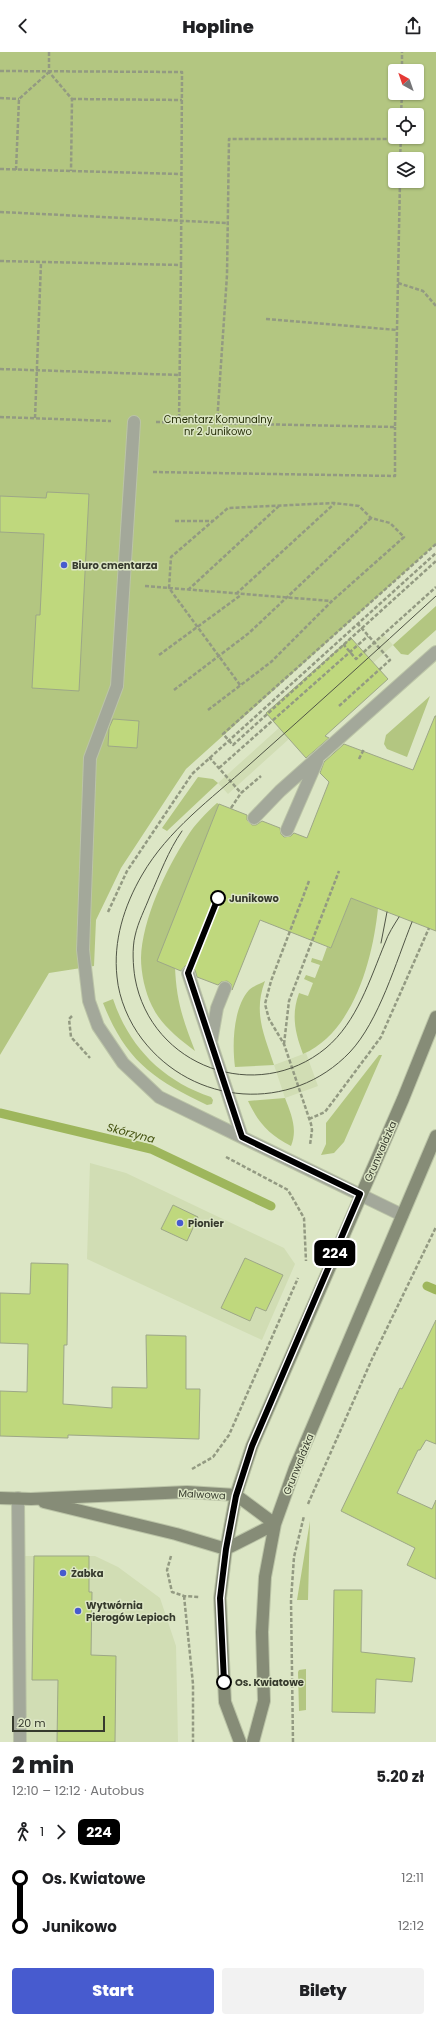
<!DOCTYPE html>
<html lang="pl">
<meta charset="utf-8">
<style>
:root{--surface:#fff;--page:#f2f2f2;--text:#202124;--muted:#757577;--accent:#475bcf}
body{margin:0;font-family:Poppins,sans-serif;background:var(--page);color:var(--text);height:100vh;display:flex;flex-direction:column;font-size:15px;white-space:nowrap}
*{box-sizing:border-box;margin:0}
p{font-size:13px;color:var(--muted)}
.icon{flex:none;width:22px;height:22px;fill:none;stroke:currentColor;stroke-width:2;stroke-linecap:round;stroke-linejoin:round}
.map{position:relative;height:1690px;overflow:hidden}
.panel{display:flex;flex-direction:column;background:var(--surface);flex:1}
.panel>*{flex:none}
.badge{padding:0 8px;border-radius:6px;font-size:14px;line-height:26px}
.needle{width:26px;rotate:320deg}
.buttons{position:absolute;left:388px;top:12px;display:grid;gap:8px}
.buttons a{display:grid;place-items:center;width:36px;height:36px;border-radius:4px;background:var(--surface);box-shadow:0 1px 3px #0004;font-size:20px}
.scale{position:absolute;left:12px;bottom:10px;width:93px;box-sizing:border-box;padding-left:4px;border:2px solid #363a2d;border-top:0;font-size:11px;line-height:14px;white-space:nowrap;color:#363a2d;-webkit-text-stroke:3px #dce6c5;paint-order:stroke}
.map>.badge{position:absolute;translate:-50% -50%;box-shadow:0 0 0 2px #fff}
.legs{display:flex;align-items:center;gap:6px;height:44px;padding:0 12px;font-size:13px}
.legs p{margin-inline-start:auto}
.head{display:flex;align-items:center;justify-content:space-between;height:68px;padding:0 12px}
h1{font-size:22px;font-weight:800;line-height:30px}
.action{display:flex;gap:8px;margin-top:auto;padding:8px 12px}
.action a{flex:1;height:46px;border-radius:4px;background:var(--accent);color:#fff;font-size:16px;font-weight:800;line-height:46px;text-align:center}
.action a+a{background:var(--page);color:var(--text)}
ul{padding:0 12px;list-style:none}
li{display:flex;align-items:center;gap:14px;height:48px;font-size:15px}
li i{display:grid;place-items:center;width:6px;height:100%;margin:0 5px;background:currentColor}
li i::after{content:'';width:10px;height:10px;margin:-5px;border:3px solid;border-radius:50%;background:var(--surface)}
li p{margin-inline-start:auto}
li:first-child i{background:linear-gradient(#0000 50%,currentColor 0)}
li:last-child i{background:linear-gradient(currentColor 50%,#0000 0)}
header{display:flex;justify-content:space-between;align-items:center;height:52px;padding:0 12px;background:var(--surface);font-size:18px;font-weight:800}
.map>svg:first-child{display:block}
.built{fill:#d1ddb4}
.green{fill:#b3c681;fill-rule:evenodd}
.lines{fill:none;stroke-linecap:round;stroke-linejoin:round}
.stream{stroke:#9eb65c;stroke-width:9}
.building{fill:#bfd87d;stroke:#9da787}
.lane-casing{stroke:#bbc4a7;stroke-width:14}
.secondary-casing{stroke:#bbc4a7;stroke-width:14}
.path{stroke:#939a82;stroke-width:2.5;stroke-dasharray:4 2;stroke-linecap:butt}
.lane{stroke:#a3a89a;stroke-width:12}
.secondary{stroke:#868c77;stroke-width:12}
.tram{stroke:#505545;stroke-width:1}
.line-1-casing{stroke:#fff;stroke-width:9}
.line-1{stroke:#000;stroke-width:6}
.poi-dot{fill:#475bcf;stroke:#dce6c5;stroke-width:1.5}
.stop-1-dot{fill:#fff;stroke:#000;stroke-width:2}
.labels{text-anchor:middle;stroke-width:3;stroke-linejoin:round;paint-order:stroke}
.park-label{font-size:10px;fill:#262f08;stroke:#dce6c5}
.poi-label{font-size:10px;font-weight:bold;fill:#363a2d;stroke:#dce6c5;text-anchor:start}
.stop-label{font-size:10px;font-weight:bold;fill:#363a2d;stroke:#dce6c5;text-anchor:start}
.street-label{font-size:10px;fill:#363a2d;stroke:#dce6c5}
.water-label{font-size:11px;font-style:italic;fill:#42500d;stroke:#dce6c5}
</style>
<header><svg class="icon" aria-label="back" viewBox="0 0 24 24"><path d="M15 5l-7 7 7 7"/></svg>Hopline<svg class="icon" aria-label="share" viewBox="0 0 24 24"><path d="M12 15V3M7 8l5-5 5 5M5 13v7h14v-7"/></svg></header>
<div class="map">
<svg width="436" height="1690" viewBox="0 0 436 1690">
<rect width="100%" height="100%" fill="#dce6c5"/>
<path class="built" d="M383,582L393,593L228,742L218,731Z
M306,1001L318,1034L285,1046L274,1013Z
M90,1111L126,1121L284,1196L295,1212L262,1288L87,1207Z
M25,1504H95L118,1515L160,1546L176,1594L178,1690H24Z"/>
<path class="green" d="M0,0H436V492L186,717L121,816L110,839L96,868L94,914L49,921L0,1003ZM395,19H417V41H395ZM395,63H417V85H395ZM395,107H417V129H395Z
M436,554V578L408,603L401,602L393,593Z
M430,644L407,705L387,697L384,692L386,683Z
M198,725L213,727L218,731L167,779L162,776Z
M217,751L219,752L212,770L175,914C176,948 183,968 195,999C178,986 161,973 152,954C145,940 141,921 141,906C142,868 166,817 187,785C195,772 206,761 217,751Z
M351,846L378,856C373,906 354,980 303,1002C295,981 291,963 299,941L308,944L313,931L304,927L306,923L315,926L320,913L311,910L312,906L322,909L327,895L331,896Z
M265,929C253,961 264,982 274,1013L235,1015C232,993 233,956 249,938C253,934 260,932 265,929Z
M113,947C129,995 163,1029 211,1045L213,1048L212,1052L207,1053C153,1027 126,1009 103,951Z
M379,1003H382L344,1090L334,1101L321,1103L326,1092V1071Z
M285,1046C291,1062 298,1077 291,1094C269,1082 259,1072 248,1049Z
M310,1469L308,1548H297Z
M306,1617V1658L299,1659L298,1620L299,1618Z"/>
<g class="lines">
<path class="stream" d="M0,1061L151,1097L271,1154
M427,1234L436,1238"/>
</g>
<path class="building" d="M47,440L89,442L79,639L32,636L36,563H40L44,482L0,480V444L46,446Z
M351,586L388,627L325,684L329,686L306,706L266,661Z
M435,664H436V879L351,846L331,896L260,868L232,938L231,932L227,929L221,930L218,933L197,925L195,918L190,914H185L181,919L157,909L219,752L247,763V768L252,773H256L262,769L280,776L281,782L284,785L291,784L294,781L307,786L329,730L320,721L324,710L344,692L413,718Z
M113,667L139,669L137,696L108,694L109,676Z
M173,1153L198,1165L187,1189L161,1177Z
M245,1206L283,1223L266,1259L256,1255L250,1269L221,1256Z
M31,1211L68,1212L67,1293H64L63,1352L112,1356V1335L147,1336L146,1283L186,1284V1337H200L199,1387L68,1383V1386L0,1384V1339L27,1340L28,1292L0,1291V1241L30,1242Z
M436,1268V1392L426,1388L420,1398H418L397,1441L432,1457L436,1448V1527L407,1513L415,1496L341,1459L400,1336L402,1337Z
M34,1504H89V1540H92L91,1603L116,1604L115,1690H57L58,1628H32Z
M334,1538H362L361,1600L415,1606L412,1630L376,1627L375,1661L332,1660Z"/>
<g class="lines">
<defs>
<path id="lane" d="M134,370L117,634L90,706L83,898L89,949L98,974L123,1011L159,1045L402,1163
M254,766L280,739L436,600
M287,778L317,709
M188,921L242,1085
M211,990L217,956L225,936
M18,1446L20,1690"/>
<path id="secondary" d="M0,1446L31,1447L187,1440L236,1443L275,1472
M44,1450L176,1482L226,1497L275,1472
M240,1690L225,1650L220,1546L226,1497L236,1443L252,1394L403,1047L436,965
M253,1690L264,1649L262,1580L265,1525L275,1472L295,1416L436,1084"/>
</defs>
<use href="#lane" class="lane-casing"/>
<use href="#secondary" class="secondary-casing"/>
<path class="path" d="M49,0V20L72,47L71,119
M0,19L182,20L181,213
M402,19V0
M0,46L19,47
M72,47L182,48
M401,63L402,41
M400,107L401,85
M0,117L181,122
M16,118L19,47L49,20
M0,160L227,171
M0,209L181,213L179,370
M398,231L423,239L436,254
M266,267L397,278
M0,317L180,323
M0,365L111,369
M35,366L41,211
M156,370L395,375L400,129
M217,371L227,223L229,87H401
M153,420L395,424V375
M175,469H212
M436,492L223,682L233,693L436,509
M145,534L331,549
M188,538L280,453
M236,542L334,452
M345,592L344,593L356,607L436,535
M159,603L241,543
M174,638L249,581L371,466
M339,654L390,608L357,571
M208,658L271,610L332,549L404,485L390,471L371,466L359,454L334,451L228,456L171,505L169,536L240,633
M209,705L241,741
M359,707L364,697
M219,716L368,584
M231,756L241,741L261,724
M309,829L271,929L265,952L269,967L284,992L311,1072L312,1078L310,1093
M108,860L127,819L192,722L436,501
M72,964L69,967L71,985L90,1006
M284,992L289,949L339,819
M309,1067L325,1060L381,985L429,876
M226,1105L288,1138L304,1166L306,1209
M192,1417L213,1405L229,1383L298,1226
M308,1452L372,1307L436,1175
M171,1504L167,1518L172,1540L184,1544L199,1545
M184,1544L193,1632V1690
M293,1690L291,1548L294,1505L304,1464"/>
<use href="#lane" class="lane"/>
<use href="#secondary" class="secondary"/>
<path class="tram" d="M182,779C168,799 160,822 150,844C145,857 138,870 135,884C132,896 133,914 135,926C151,1015 257,1053 326,996C357,970 370,927 385,891C388,882 394,873 399,865
M412,870C396,910 379,969 350,1000C291,1062 193,1054 142,987C129,970 119,947 117,925C113,889 124,854 142,823C168,778 211,747 249,713C312,657 374,601 436,544
M381,891L387,860"/>
</g>
<g class="lines">
<defs>
<path id="line-1" d="M218,846L188,921L242,1085L360,1142L252,1394L236,1444L226,1497L220,1546L224,1630"/>
</defs>
<use href="#line-1" class="line-1-casing"/>
<use href="#line-1" class="line-1"/>
</g>
<g class="poi-dot">
<circle cx="64" cy="513" r="4"/>
<circle cx="180" cy="1171" r="4"/>
<circle cx="63" cy="1521" r="4"/>
<circle cx="78" cy="1559" r="4"/>
</g>
<g class="stop-1-dot">
<circle cx="218" cy="846" r="7"/>
<circle cx="224" cy="1630" r="7"/>
</g>
<g class="labels">
<g class="park-label">
<text x="218" y="371">Cmentarz Komunalny<tspan x="218" dy="12">nr 2 Junikowo</tspan></text>
</g>
<g class="poi-label">
<text x="72" y="517">Biuro cmentarza</text>
<text x="188" y="1175">Pionier</text>
<text x="71" y="1525">Żabka</text>
<text x="86" y="1557">Wytwórnia<tspan x="86" dy="12">Pierogów Lepioch</tspan></text>
</g>
<g class="stop-label">
<text x="229" y="850">Junikowo</text>
<text x="235" y="1634">Os. Kwiatowe</text>
</g>
<g class="street-label">
<text transform="translate(380 1099) rotate(-66)" y="4">Grunwaldzka</text>
<text transform="translate(298 1412) rotate(-68)" y="4">Grunwaldzka</text>
<text transform="translate(202 1442) rotate(3)" y="4">Malwowa</text>
</g>
<g class="water-label">
<text transform="translate(131 1081) rotate(15)" y="4">Skórzyna</text>
</g>
</g>
</svg>
<div class="buttons">
<a><svg class="needle" viewBox="-14 -14 28 28"><path d="M0-13l5 13h-10z" fill="#e53935"/><path d="M0 13l5-13h-10z" fill="#757577"/></svg></a>
<a><svg class="icon" aria-label="locate" viewBox="0 0 24 24"><circle cx="12" cy="12" r="6"/><path d="M12 2v4M12 18v4M2 12h4M18 12h4"/></svg></a>
<a><svg class="icon" aria-label="layers" viewBox="0 0 24 24"><path d="M12 4l9 5-9 5-9-5zM3 14l9 5 9-5"/></svg></a>
</div>
<div class="scale">20 m</div>
<b class="badge" style="left:335px;top:1201px;background:#000;color:#fff">224</b>
</div>
<section class="panel">
<div class="head"><div><h1>2 min</h1><p>12:10 – 12:12 · Autobus</p></div><b>5.20 zł</b></div>
<div class="legs"><svg class="icon" aria-label="walk" viewBox="0 0 24 24"><circle cx="13" cy="4" r="2"/><path d="M13 8l-2 6 4 7M11 14l-3 7M7 12l3-4h3l4 4"/></svg>1<svg class="icon" aria-label="forward" viewBox="0 0 24 24"><path d="M9 5l7 7-7 7"/></svg><b class="badge" style="background:#000;color:#fff">224</b></div>
<ul>
<li><i style="color:#000"></i><b>Os. Kwiatowe</b><p>12:11</p></li>
<li><i style="color:#000"></i><b>Junikowo</b><p>12:12</p></li>
</ul>
<div class="action"><a>Start</a><a>Bilety</a></div>
</section>
